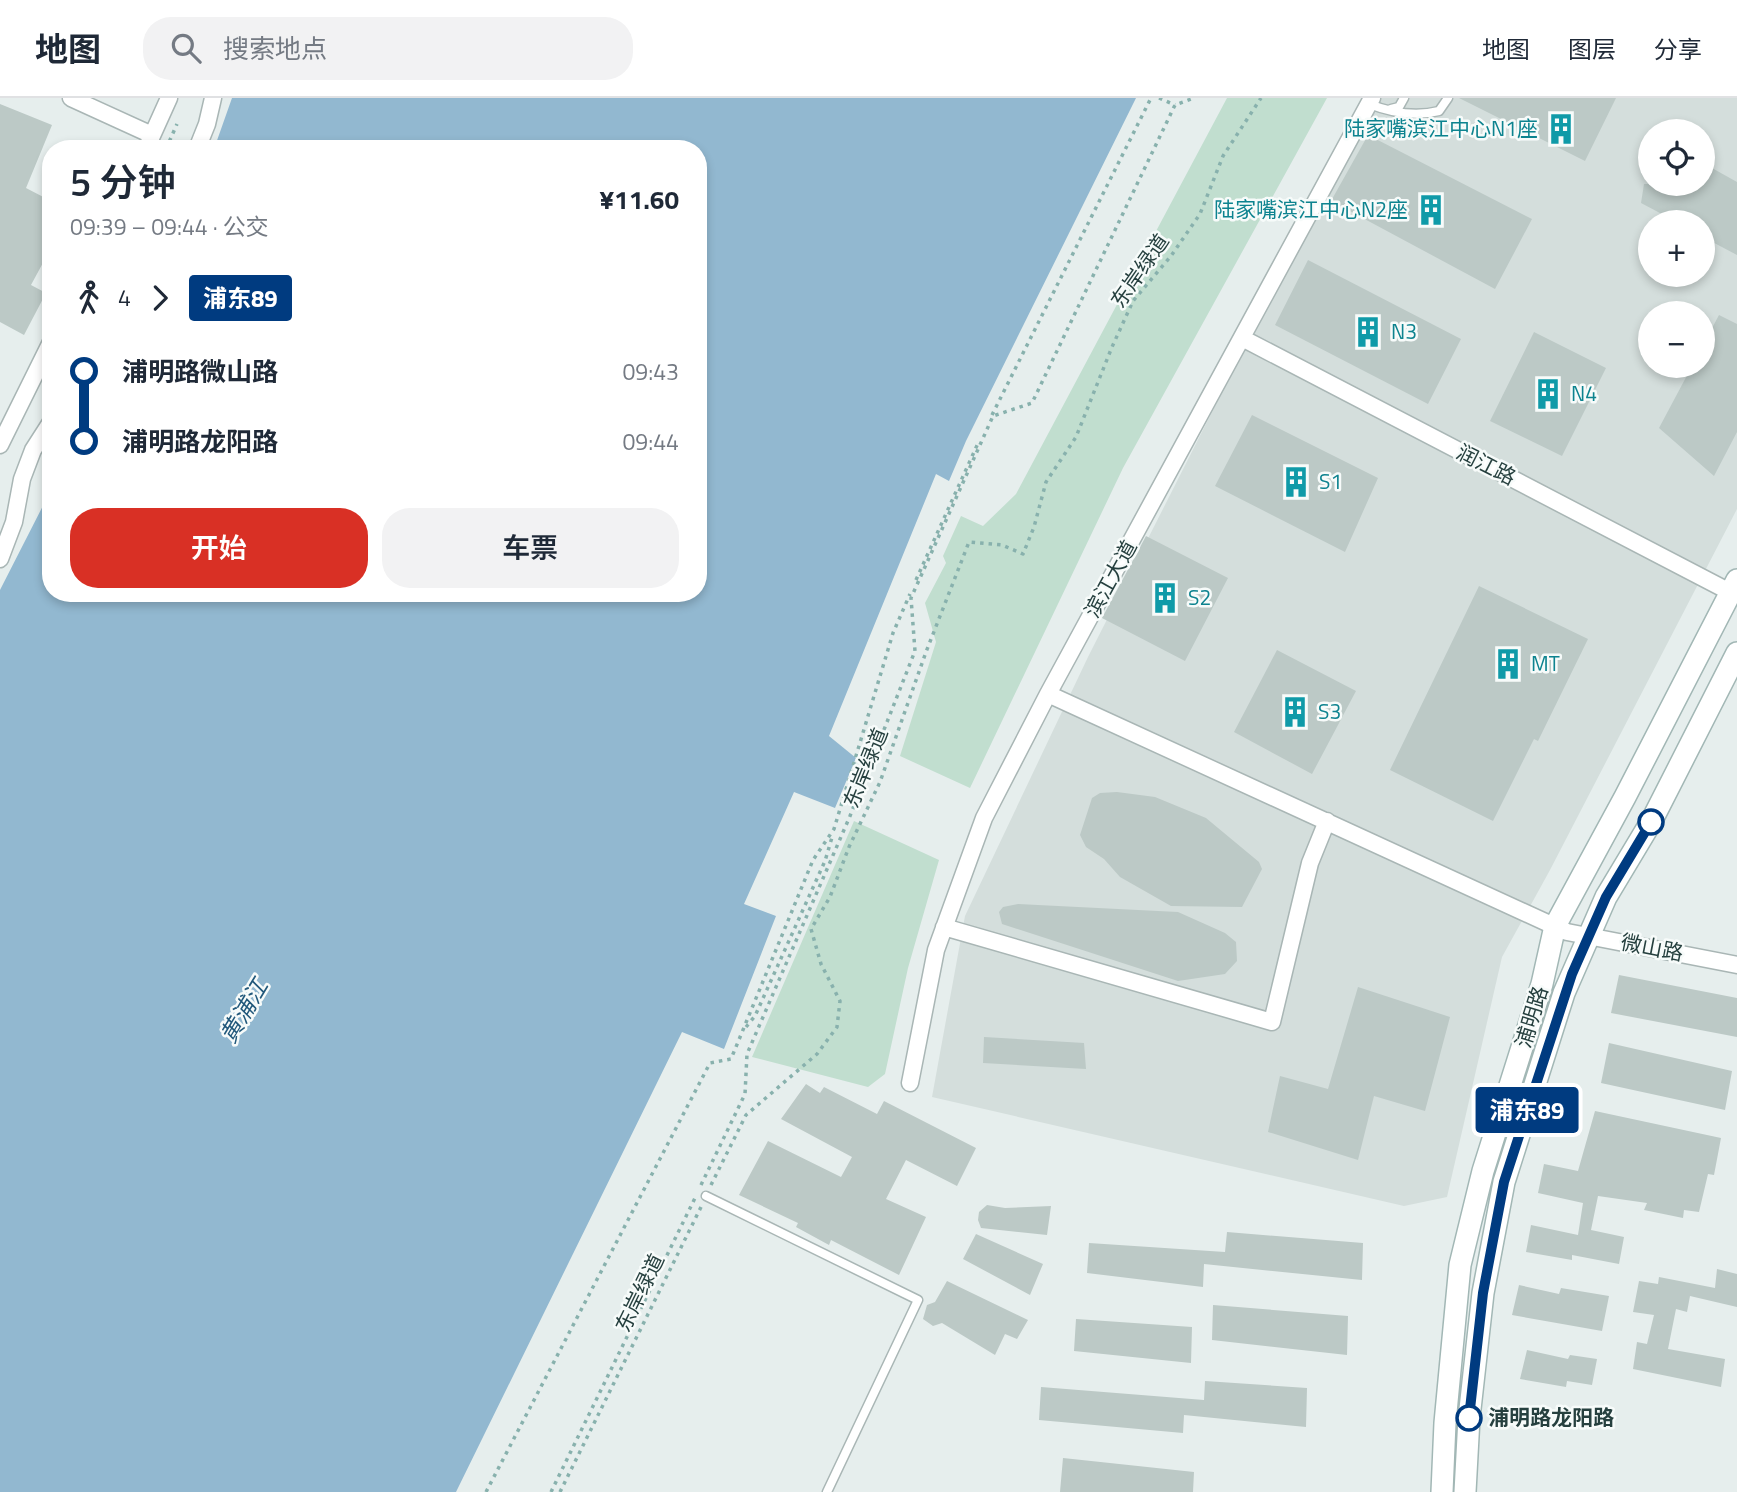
<!DOCTYPE html>
<html lang="zh">
<meta charset="utf-8">
<style>
:root{--surface:#fff;--page:#f2f2f3;--text:#1f2937;--muted:#747a83;--line:#e0e1e3;--accent:#d93025}
body{margin:0;font-family:"Titillium Web","Noto Sans SC",sans-serif;background:var(--page);color:var(--text);height:100vh;display:flex;flex-direction:column;font-size:26px;white-space:nowrap}
*{box-sizing:border-box;margin:0}
p{font-size:23px;color:var(--muted)}
.icon{flex:none;width:38px;height:38px;fill:none;stroke:currentColor;stroke-width:2;stroke-linecap:round;stroke-linejoin:round}
.map{position:relative;flex:1;overflow:hidden}
.side{position:absolute;left:42px;top:42px;width:665px;height:462px;display:flex;flex-direction:column;background:var(--surface);border-radius:28px;box-shadow:0 4px 10px #0003}
.side>*{flex:none}
.badge{padding:0 14px;border-radius:5px;font-size:24px;line-height:46px}
.tools{position:absolute;left:1638px;top:21px;display:grid;gap:14px}
.tools a{display:grid;place-items:center;width:77px;height:77px;border-radius:50%;background:var(--surface);box-shadow:0 4px 10px #0003;font-size:35px}
.map>.badge{position:absolute;translate:-50% -50%;box-shadow:0 0 0 4px #fff}
.legs{display:flex;align-items:center;gap:10px;height:77px;padding:0 28px;font-size:23px}
.legs p{margin-inline-start:auto}
.head{display:flex;align-items:center;justify-content:space-between;height:119px;padding:0 28px}
h1{font-size:38px;font-weight:600;line-height:52px}
.cta{display:flex;gap:14px;margin-top:auto;padding:14px 28px}
.cta a{flex:1;height:80px;border-radius:28px;background:var(--accent);color:#fff;font-size:28px;font-weight:600;line-height:80px;text-align:center}
.cta a+a{background:var(--page);color:var(--text)}
ul{padding:0 28px;list-style:none}
li{display:flex;align-items:center;gap:24px;height:70px;font-size:26px}
li i{display:grid;place-items:center;width:10px;height:100%;margin:0 9px;background:currentColor}
li i::after{content:'';width:18px;height:18px;margin:-9px;border:5px solid;border-radius:50%;background:var(--surface)}
li p{margin-inline-start:auto}
li:first-child i{background:linear-gradient(#0000 50%,currentColor 0)}
li:last-child i{background:linear-gradient(currentColor 50%,#0000 0)}
header{display:flex;align-items:center;gap:42px;box-sizing:border-box;height:98px;padding:0 35px;background:var(--surface);border-bottom:2px solid var(--line)}
header strong{font-size:33px}
nav{display:flex;gap:38px;margin-inline-start:auto;font-size:24px}
.search{width:490px;height:63px;background:var(--page);display:flex;align-items:center;gap:18px;box-sizing:border-box;padding:0 24px;border-radius:28px;color:var(--muted);font-size:26px}
.map>svg:first-child{display:block}
.built{fill:#d4dedc;fill-rule:evenodd}
.green{fill:#c1decf}
.water{fill:#92b8d0}
.building{fill:#bcc9c6}
.lines{fill:none;stroke-linecap:round;stroke-linejoin:round}
.lane-casing{stroke:#a9b6b5;stroke-width:11}
.street-casing{stroke:#a9b6b5;stroke-width:19}
.secondary-casing{stroke:#a2b7b5;stroke-width:24}
.path{stroke:#88b1ad;stroke-width:3.5;stroke-dasharray:3.5 5;stroke-linecap:butt}
.lane{stroke:#fff;stroke-width:8}
.street{stroke:#fff;stroke-width:16}
.secondary{stroke:#fff;stroke-width:21}
.line-1-casing{stroke:#fff;stroke-width:16}
.line-1{stroke:#003b80;stroke-width:10}
.stop-1-dot{fill:#fff;stroke:#003b80;stroke-width:3.5}
.labels{text-anchor:middle;stroke-width:5;stroke-linejoin:round;paint-order:stroke}
.culture-label{font-size:21px;fill:#0d838f;stroke:#f7fbfa;text-anchor:start}
.street-label{font-size:21px;fill:#26403f;stroke:#f7fbfa}
.stop-label{font-size:21px;font-weight:bold;fill:#26403f;stroke:#f7fbfa;text-anchor:start}
.water-label{font-size:23px;font-style:italic;fill:#21587b;stroke:#f7fbfa}
</style>
<header>
<strong>地图</strong>
<div class="search"><svg class="icon" aria-label="search" viewBox="0 0 24 24"><circle cx="10" cy="10" r="6"/><path d="M15 15l6 6"/></svg>搜索地点</div>
<nav><a>地图</a><a>图层</a><a>分享</a></nav>
</header>
<div class="map">
<svg width="1737" height="1394" viewBox="0 0 1737 1394">
<rect width="100%" height="100%" fill="#e6eeed"/>
<path class="built" d="M1371,0H1737V411L1550,772L1502,859L1447,1099L1404,1108L932,999L965,818L1088,559ZM1650,33H1703V86H1650ZM1650,124H1703V177H1650ZM1650,215H1703V268H1650Z"/>
<path class="green" d="M1227,0H1327L1123,370L970,690L900,658L936,544L925,505L946,465L943,458L961,418L983,428L1016,396Z
M854,723L939,762L908,870L885,976L868,989L752,959Z"/>
<path class="water" d="M232,0H1136L966,343L949,383L936,376L829,638L856,660L835,710L794,694L744,806L776,818L724,951L682,934L456,1394H0V492L51,392V495H698V51H214Z"/>
<path class="building" d="M1459,0H1616L1585,63Z
M0,6L52,27L26,90L51,103V150L31,187L46,195L24,237L0,224Z
M1368,37L1532,121L1495,191L1331,103Z
M1703,65L1737,84V157L1703,139V124H1677L1641,105L1644,86H1703Z
M1308,162L1461,241L1428,306L1275,227Z
M1719,217L1737,226V334L1714,378L1659,330L1692,268H1703V247Z
M1534,234L1606,270L1562,358L1490,323Z
M1252,317L1378,380L1345,454L1215,388Z
M1146,438L1228,480L1185,563L1102,520Z
M1479,488L1588,541L1538,643L1534,641L1493,723L1390,672Z
M1277,552L1356,593L1312,676L1234,634Z
M1117,694L1155,699L1206,720L1259,764L1262,771L1242,809L1171,808L1120,779L1104,761L1086,749L1080,737L1092,700L1100,695Z
M1018,806L1178,814L1225,835L1236,844L1237,863L1225,876L1178,883L1002,826L999,814L1003,809Z
M1619,877L1737,900V939L1611,915Z
M1358,889L1450,919L1425,1013L1374,998L1358,1062L1268,1034L1280,978L1328,991Z
M984,939L1084,945L1086,971L983,965Z
M1609,945L1732,973L1725,1012L1601,985Z
M806,986L820,995L824,989L877,1016L884,1003L976,1050L957,1088L906,1062L886,1101L926,1119L899,1177L831,1142L829,1147L796,1129L798,1125L739,1097L768,1043L841,1079L852,1059L781,1021Z
M1595,1013L1721,1040L1714,1077L1708,1076L1699,1114L1684,1112L1683,1120L1644,1112L1647,1105L1598,1098L1591,1132L1624,1139L1619,1166L1572,1157V1162L1526,1154L1531,1127L1578,1137L1583,1105L1538,1095L1544,1066L1578,1073Z
M987,1107L1005,1110L1051,1108L1047,1137L981,1130L978,1122L979,1114Z
M1227,1134L1363,1145L1362,1182L1204,1166L1203,1189L1087,1175L1089,1145L1225,1154Z
M976,1136L1043,1166L1030,1197L963,1161Z
M1717,1171L1737,1176V1209L1690,1198L1687,1214L1676,1211L1668,1251L1725,1261L1721,1289L1633,1271L1637,1244L1647,1246L1654,1217L1633,1214L1639,1183L1658,1186L1659,1179L1715,1190Z
M947,1183L1028,1222L1017,1241L1005,1236L995,1257L942,1225L933,1228L923,1221L927,1207L935,1204Z
M1519,1187L1559,1196L1561,1190L1609,1198L1602,1233L1512,1217Z
M1213,1207L1348,1218L1347,1257L1212,1242Z
M1076,1221L1192,1229L1191,1265L1074,1253Z
M1527,1252L1568,1261L1570,1257L1597,1261L1592,1287L1567,1283L1566,1289L1520,1281Z
M1205,1283L1307,1290L1306,1329L1184,1317L1183,1335L1039,1322L1041,1289L1204,1302Z
M1063,1360L1194,1374L1193,1394H1060Z"/>
<g class="lines">
<defs>
<path id="lane" d="M1369,6C1392,15 1415,19 1439,13L1448,0
M1391,11L1399,9L1404,0
M706,1098L918,1202L827,1394"/>
<path id="street" d="M71,0L152,37
M146,51L169,0
M197,51L207,26L213,0
M1242,240L1730,494
M0,347L51,244
M0,461L14,424L22,381L33,352L51,324
M1048,596L1567,834L1737,867
M944,829L1272,924L1310,765L1327,723
M910,985L936,852L984,720L1048,596L1372,0"/>
<path id="secondary" d="M1442,1394L1445,1325L1460,1167L1483,1073L1542,886L1555,828L1625,699L1737,482
M1465,1394L1469,1320L1483,1195L1504,1084L1564,895L1606,799L1651,724L1737,555"/>
</defs>
<use href="#lane" class="lane-casing"/>
<use href="#street" class="street-casing"/>
<use href="#secondary" class="secondary-casing"/>
<path class="path" d="M1159,0L1175,7
M166,51L177,26
M992,317L1151,0
M916,482L979,343
M746,929L755,918L825,763L833,736
M701,1087L745,996L747,956L850,718L915,553L911,500L993,318L1032,305L1175,7L1194,0
M711,1087L746,1017L817,956L837,929L840,903L821,866L811,831L830,799L849,749L880,684L926,554L969,444L1002,447L1023,456L1034,429L1046,384L1076,339L1112,249L1133,203L1171,158L1200,116L1223,58L1261,0
M486,1394L710,965L731,961L813,762L834,731L893,535L910,496
M551,1394L695,1100
M560,1394L702,1107"/>
<use href="#lane" class="lane"/>
<use href="#street" class="street"/>
<use href="#secondary" class="secondary"/>
</g>
<g class="lines">
<defs>
<path id="line-1" d="M1469,1320L1483,1195L1504,1084L1572,876L1606,799L1651,724"/>
</defs>
<use href="#line-1" class="line-1-casing"/>
<use href="#line-1" class="line-1"/>
</g>
<defs>
<symbol id="building-bare" viewBox="-9 -9 18 18"><path d="M-4-6H4V6H1V3H-1V6H-4ZM-2.5-4.3h1.7v1.8h-1.7ZM.8-4.3h1.7v1.8H.8ZM-2.5-1h1.7V.8h-1.7ZM.8-1h1.7V.8H.8Z" fill="#0f9aa8" stroke="#f7fbfa" stroke-width="2.5" paint-order="stroke"/></symbol>
</defs>
<g fill-rule="evenodd">
<use href="#building-bare" x="1539" y="9" width="44" height="44"/>
<use href="#building-bare" x="1409" y="90" width="44" height="44"/>
<use href="#building-bare" x="1346" y="212" width="44" height="44"/>
<use href="#building-bare" x="1526" y="274" width="44" height="44"/>
<use href="#building-bare" x="1274" y="362" width="44" height="44"/>
<use href="#building-bare" x="1143" y="478" width="44" height="44"/>
<use href="#building-bare" x="1486" y="544" width="44" height="44"/>
<use href="#building-bare" x="1273" y="592" width="44" height="44"/>
</g>
<g class="stop-1-dot">
<circle cx="1651" cy="724" r="12"/>
<circle cx="1469" cy="1320" r="12"/>
</g>
<g class="labels">
<g class="culture-label">
<text x="1538" y="38" text-anchor="end">陆家嘴滨江中心N1座</text>
<text x="1408" y="119" text-anchor="end">陆家嘴滨江中心N2座</text>
<text x="1391" y="241">N3</text>
<text x="1571" y="303">N4</text>
<text x="1319" y="391">S1</text>
<text x="1188" y="507">S2</text>
<text x="1531" y="573">MT</text>
<text x="1318" y="621">S3</text>
</g>
<g class="street-label">
<text transform="translate(1140 173) rotate(-55)" y="7">东岸绿道</text>
<text transform="translate(1486 367) rotate(27)" y="7">润江路</text>
<text transform="translate(1111 481) rotate(-61)" y="7">滨江大道</text>
<text transform="translate(866 670) rotate(-68)" y="7">东岸绿道</text>
<text transform="translate(1652 850) rotate(11)" y="7">微山路</text>
<text transform="translate(1532 919) rotate(-73)" y="7">浦明路</text>
<text transform="translate(640 1195) rotate(-64)" y="7">东岸绿道</text>
</g>
<g class="stop-label">
<text x="1488" y="1327">浦明路龙阳路</text>
</g>
<g class="water-label">
<text transform="translate(244 913) rotate(-59)" y="8">黄浦江</text>
</g>
</g>
</svg>
<div class="tools">
<a><svg class="icon" aria-label="locate" viewBox="0 0 24 24"><circle cx="12" cy="12" r="6"/><path d="M12 2v4M12 18v4M2 12h4M18 12h4"/></svg></a>
<a>+</a>
<a>−</a>
</div>
<b class="badge" style="left:1527px;top:1012px;background:#003b80;color:#fff">浦东89</b>
<section class="side">
<div class="head"><div><h1>5 分钟</h1><p>09:39 – 09:44 · 公交</p></div><b>¥11.60</b></div>
<div class="legs"><svg class="icon" aria-label="walk" viewBox="0 0 24 24"><circle cx="13" cy="4" r="2"/><path d="M13 8l-2 6 4 7M11 14l-3 7M7 12l3-4h3l4 4"/></svg>4<svg class="icon" aria-label="forward" viewBox="0 0 24 24"><path d="M9 5l7 7-7 7"/></svg><b class="badge" style="background:#003b80;color:#fff">浦东89</b></div>
<ul>
<li><i style="color:#003b80"></i><b>浦明路微山路</b><p>09:43</p></li>
<li><i style="color:#003b80"></i><b>浦明路龙阳路</b><p>09:44</p></li>
</ul>
<div class="cta"><a>开始</a><a>车票</a></div>
</section>
</div>
